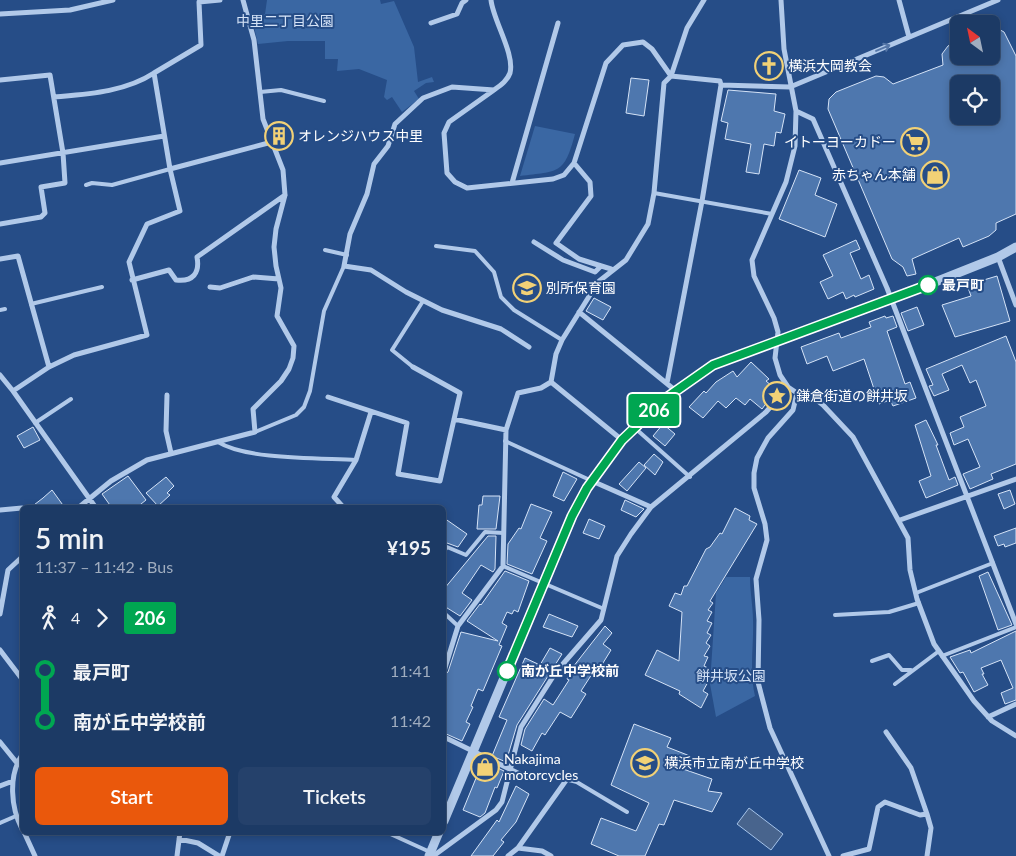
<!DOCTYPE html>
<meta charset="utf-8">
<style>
:root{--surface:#1c3a65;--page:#25416b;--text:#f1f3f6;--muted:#a0adbf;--line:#3a5479;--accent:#ea580c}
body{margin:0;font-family:Lato,"Noto Sans JP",sans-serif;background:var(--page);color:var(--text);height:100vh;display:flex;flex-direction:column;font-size:19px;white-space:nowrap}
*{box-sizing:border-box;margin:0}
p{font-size:16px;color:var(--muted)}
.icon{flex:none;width:28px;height:28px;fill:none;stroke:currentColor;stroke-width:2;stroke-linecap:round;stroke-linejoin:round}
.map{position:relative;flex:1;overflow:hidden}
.sheet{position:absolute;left:20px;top:505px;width:426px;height:330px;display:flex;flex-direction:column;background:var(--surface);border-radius:8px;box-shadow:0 2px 8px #0003,0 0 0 1px var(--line)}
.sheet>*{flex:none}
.badge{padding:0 10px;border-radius:4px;font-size:18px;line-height:32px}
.needle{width:32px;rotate:327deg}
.fabs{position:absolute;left:950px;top:15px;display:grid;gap:10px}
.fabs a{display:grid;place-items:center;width:50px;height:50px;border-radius:8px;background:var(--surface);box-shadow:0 2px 8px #0003,0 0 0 1px var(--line);font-size:25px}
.map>.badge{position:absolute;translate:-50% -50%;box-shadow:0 0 0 2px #fff}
.legs{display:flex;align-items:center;gap:8px;height:55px;padding:0 15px;font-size:16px}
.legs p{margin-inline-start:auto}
.headline{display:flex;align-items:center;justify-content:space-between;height:85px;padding:0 15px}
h1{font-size:28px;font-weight:600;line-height:38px}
.primary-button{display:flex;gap:10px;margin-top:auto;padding:10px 15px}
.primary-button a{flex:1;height:58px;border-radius:8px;background:var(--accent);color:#fff;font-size:20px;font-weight:600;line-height:58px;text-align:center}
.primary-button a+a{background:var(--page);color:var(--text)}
ul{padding:0 15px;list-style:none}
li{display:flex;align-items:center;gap:18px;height:50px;font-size:19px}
li i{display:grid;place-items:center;width:8px;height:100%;margin:0 6px;background:currentColor}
li i::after{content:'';width:12px;height:12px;margin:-6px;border:4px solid;border-radius:50%;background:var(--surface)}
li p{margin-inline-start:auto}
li:first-child i{background:linear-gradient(#0000 50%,currentColor 0)}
li:last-child i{background:linear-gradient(currentColor 50%,#0000 0)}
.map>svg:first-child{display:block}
.green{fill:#3a67a3}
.water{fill:#48648d;stroke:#a5c3e9}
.building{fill:#4e77ae;stroke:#d5e3f7;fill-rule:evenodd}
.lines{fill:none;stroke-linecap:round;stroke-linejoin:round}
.service{stroke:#b1c9e9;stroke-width:4}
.minor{stroke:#b1c9e9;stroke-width:5}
.tertiary{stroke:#b1c9e9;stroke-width:9}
.oneway{stroke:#5778a9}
.line-1-casing{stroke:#fff;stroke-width:11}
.line-1{stroke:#00a651;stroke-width:8}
.stop-1-dot{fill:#fff;stroke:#00a651;stroke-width:2.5}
.labels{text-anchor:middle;stroke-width:4;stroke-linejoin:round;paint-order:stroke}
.park-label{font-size:14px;fill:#d5e3f7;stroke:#264d87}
.poi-label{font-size:14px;fill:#fff;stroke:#264d87;text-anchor:start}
.stop-label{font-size:14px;font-weight:bold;fill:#fff;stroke:#264d87;text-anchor:start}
</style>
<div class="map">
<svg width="1016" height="856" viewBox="0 0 1016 856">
<rect width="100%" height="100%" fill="#264d87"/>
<path class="green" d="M267,0H380L381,4L394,1L414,47L418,82L432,77L434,82L426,83L414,91L419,99L402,112L392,97L387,100L384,97L387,80L359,69L337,71L338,59H325V41H288L258,44L252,18L265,14Z
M535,126L575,134C564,175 559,171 520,176Z
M726,577H750C750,592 753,607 753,620C754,645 749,672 755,696L716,717L710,684L716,593Z"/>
<path class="water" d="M749,808L783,834L771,850L737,824Z"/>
<path class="building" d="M991,25L1004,32L1016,56V214L996,223V230L989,236L963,247L959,238L912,259L916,274L907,276L903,267L892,259L828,109L829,99L836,92L876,76L884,77L893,84L943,65L942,54L948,46L959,39V56H991ZM959,84H991V116H959Z
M631,78L649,80L644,116L626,113Z
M728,90L776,94L774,111L785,114L781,133L776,132L774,146L764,144L759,174L746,172L751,144L725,139L728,123L721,121Z
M799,170L821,178L815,195L837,204L825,237L779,219Z
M856,240L860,249L850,253L861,279L869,275L874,289L855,297L854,295L846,299L843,292L828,299L820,282L833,276L823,255Z
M997,276L1010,321L955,337L942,305L971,296L967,285Z
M594,298L611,307L603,320L586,311Z
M917,307L924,325L908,331L901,313Z
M885,316L886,318L893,316L897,327L887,331L905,384L910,382L916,398L893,406L890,400L879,404L864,359L833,371L827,356L807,364L801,347L839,333L841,338L871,327L869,322Z
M1006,336L1016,362V464L991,474L993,479L970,489L963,474L980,467L968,439L954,445L950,433L964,427L960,417L986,406L976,380L970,383L962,365L942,374L949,390L934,396L929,386L933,385L926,369Z
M751,362L769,379L766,381L772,386L763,396L768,401L762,409L750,399L745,405L736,398L726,408L718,401L703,418L689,407L704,391L706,393L716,382L733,371L737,377Z
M926,420L938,445H936L949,480L955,477L958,485L926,498L919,481L931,476L915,425Z
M663,424L675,434L665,446L653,436Z
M33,427L40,440L24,448L17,436Z
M654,454L663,462L655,475L644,465Z
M639,462L646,468L627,491L619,484Z
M563,472L577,479L564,501L553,496Z
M128,476L146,500L136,508H112L102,494Z
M166,477L174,486L167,493L170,495L158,506L146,493Z
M52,490L65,508H30L43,498Z
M1010,490L1015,504L1004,509L998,494Z
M483,496H500L496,529H477L479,505H482Z
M625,500L644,509L636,517L621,510Z
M531,504L552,512L540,538L547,541L532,574L507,564L508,544L519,528L521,529Z
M735,508L750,516L749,520L757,524L710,601L713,603L708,610L712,612L707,621L712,623L707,633L711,635L706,643L710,646L704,656L708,657L704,666L708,668L703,680L708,682L703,691L708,694L701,708L679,694L680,691L645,675L657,650L679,661L682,612L669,606L675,593L681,595L684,586H687L706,549L710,547L720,533L722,534Z
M444,518L467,534L458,547L447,543L444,545Z
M589,519L605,526L599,539L583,533Z
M1016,528V543L1005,547L1004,544L998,546L994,536Z
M488,536H496L495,569L493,572L481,565L462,593L472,600L460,616L444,606V589Z
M505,571L529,581L518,612L514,610L512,614L507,612L502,623L507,626L499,645L502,646L483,691L478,689L471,706L473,707L466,722L470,724L462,741L444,733V675L448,672L461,632L498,641L467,621L480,604L481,605Z
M988,572L1012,625L998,630L979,576Z
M549,614L578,626L572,637L543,627Z
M605,626L612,633L603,644L611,650L595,676L592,674L581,691L586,694L571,718L560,712L545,735L542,733L532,751L521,745L525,729L544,699L553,705L569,680L567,679L573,667Z
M1016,631V700L1005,704L1001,693L1013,688L1001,660L981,668L984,674H982L988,685L974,692L963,672L960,673L950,657L970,650L971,653Z
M550,648L562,654L517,725L506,762L492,756L507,720L499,717L525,658L540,665Z
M634,724L671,738L667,747L690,756L683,769L712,779L708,791L722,793L712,812L674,800L664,825L659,824L645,856H619L591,844L601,818L636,831L649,803L611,785Z
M483,761L504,771L497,788L495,787L485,813L480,817L463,810Z
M516,786L529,794L516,822L501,840L504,842L493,856H471L497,820L499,822Z"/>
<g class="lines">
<path class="service" d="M260,92L281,90L324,101
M86,185L92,183L112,185L170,169
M654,193L772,214
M436,246L475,251L494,272L501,297L514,310L562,340
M325,250L347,255
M31,304L102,287
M0,310L5,309
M413,367L392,350L423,301
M35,423L71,399
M636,429L690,477
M255,432L296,415L304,407L310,391L324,311L344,266
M505,441L592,481
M218,442C247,460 320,458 356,460
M281,508L282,506
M444,551L447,547L466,555L485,532L504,533
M503,566L604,609
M916,593L993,563
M444,613L458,626
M835,615L889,612L919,603
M942,656L1016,627
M872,661L889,655L902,670H911
M895,684L939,651
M575,781L627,812
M0,823L16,816
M386,832L430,852"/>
<path class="minor" d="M491,0C493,20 515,54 510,73C507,81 501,85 494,90L452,87L423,98L395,124L388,146L374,164L367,194L350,234L344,266L371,270L406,292L442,310L501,329L529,347
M781,0L784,49L796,111L813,119L887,288L1016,624
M899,0L909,37
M0,14L70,10L113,0
M431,23L457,14L462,3L466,0
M154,73L201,45L199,2L220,0
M0,80L50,75L63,153L65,183L41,187L45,213L41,217L0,224
M494,90L449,122L444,133L447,173L455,182L467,188L553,179L564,175L574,163L606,63L623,45L643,42L652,49L671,76L720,81L721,85L790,87L998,0
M796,111L795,146L786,182L752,260L754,276L774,318L778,332L775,358L780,375L788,387L797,393L814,398L823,405L853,437L908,538L910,570L917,599L934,644L974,701L992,721L1016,736
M0,163L164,136
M574,163L590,182L591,196L556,243L579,259L611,269
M170,169L272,142
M512,183L558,23
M534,242L563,260L595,272L601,266
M998,257L1016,305
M0,259L18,256L49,367
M132,280L169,270L176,280C193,282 200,273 197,257L285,195
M210,287L220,288L253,277L279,279
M579,312L676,391
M0,375L13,391L49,367L74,355L147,335L129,262L147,224L180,211L170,169L154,73C125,92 88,94 54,97
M551,382L622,440
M667,383L702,201L721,85
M13,391L96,508
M797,393L793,410L768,438L757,458L754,473V488L765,524L767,540L756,579L759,620L758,682L770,728L829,856
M167,395L166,431L171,453
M328,397L407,423L398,474L440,481L460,393L413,367
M454,419L506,430
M592,481L651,507
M78,508L111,481L147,460L255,432L253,409L281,381L289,369L293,358L294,346L277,316L281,288L276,266L274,247L276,229L285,195L283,170L263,119L254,40L243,0
M344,508L334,497L356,460L371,412
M0,510L22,508
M900,520L1016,479
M0,614L8,570L22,557
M0,650L22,679
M444,671L458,626L503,566L506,430L518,393L541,388L551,382L556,354L562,340L598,282L626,260L648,224L654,193L664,83L671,76L687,28L704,0
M988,717L1016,704
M886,732L911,768L927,814L931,828L927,856
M444,737L528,778
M0,742L17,763
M22,755C8,776 11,808 22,829
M0,786L13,781
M24,832L35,856
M179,839L198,843L219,856
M518,848L567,779L575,781
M429,855L436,854L496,810L502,802L521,727L556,672L601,620L617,556L631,534L651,507L766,412L788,387
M177,856L180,832
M222,856L230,832
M508,856L518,848L542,851L551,856
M843,856L869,849L878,807L885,802L920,815L927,814"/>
<path class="tertiary" d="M444,821L572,516L587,488L622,440L666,398L713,365L900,296L998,257L1016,247
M429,856L439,832"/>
</g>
<defs><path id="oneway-shaft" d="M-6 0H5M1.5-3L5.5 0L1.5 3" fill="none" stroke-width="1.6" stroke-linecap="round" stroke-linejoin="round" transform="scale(1.25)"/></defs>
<use class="oneway" href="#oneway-shaft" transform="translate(883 48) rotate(-23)"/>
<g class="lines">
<defs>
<path id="line-1" d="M507,671L572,516L587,488L622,440L666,398L713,365L928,285"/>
</defs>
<use href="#line-1" class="line-1-casing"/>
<use href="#line-1" class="line-1"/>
</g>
<defs>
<symbol id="church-ring" viewBox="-11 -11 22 22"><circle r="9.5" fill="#264d87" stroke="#f2d176" stroke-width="1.5"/><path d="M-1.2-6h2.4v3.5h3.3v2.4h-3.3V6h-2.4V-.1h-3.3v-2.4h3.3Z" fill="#f2d176"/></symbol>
<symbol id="building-ring" viewBox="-11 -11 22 22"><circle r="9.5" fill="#264d87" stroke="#f2d176" stroke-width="1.5"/><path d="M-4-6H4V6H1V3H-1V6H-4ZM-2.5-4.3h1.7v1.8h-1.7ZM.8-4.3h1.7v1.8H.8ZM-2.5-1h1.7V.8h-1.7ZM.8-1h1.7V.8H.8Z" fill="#f2d176"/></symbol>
<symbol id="supermarket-ring" viewBox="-11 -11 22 22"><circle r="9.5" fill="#264d87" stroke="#f2d176" stroke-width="1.5"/><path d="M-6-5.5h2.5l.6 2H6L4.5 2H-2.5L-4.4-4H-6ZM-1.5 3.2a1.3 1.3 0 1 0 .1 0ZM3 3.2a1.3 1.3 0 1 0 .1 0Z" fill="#f2d176"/></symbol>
<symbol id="shop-ring" viewBox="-11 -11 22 22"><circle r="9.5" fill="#264d87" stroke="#f2d176" stroke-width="1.5"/><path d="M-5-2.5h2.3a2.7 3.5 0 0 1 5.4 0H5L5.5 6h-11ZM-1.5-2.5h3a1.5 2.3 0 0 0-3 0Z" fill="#f2d176"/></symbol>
<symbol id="school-ring" viewBox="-11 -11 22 22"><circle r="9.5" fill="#264d87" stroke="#f2d176" stroke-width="1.5"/><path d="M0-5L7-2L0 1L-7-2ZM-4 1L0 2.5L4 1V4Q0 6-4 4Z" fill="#f2d176"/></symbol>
<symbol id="sight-ring" viewBox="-11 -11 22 22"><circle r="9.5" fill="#264d87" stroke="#f2d176" stroke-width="1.5"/><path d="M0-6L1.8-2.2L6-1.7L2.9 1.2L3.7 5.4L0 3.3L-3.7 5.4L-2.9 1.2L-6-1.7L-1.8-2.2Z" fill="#f2d176"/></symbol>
</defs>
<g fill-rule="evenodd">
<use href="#church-ring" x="753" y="50" width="32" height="32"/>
<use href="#building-ring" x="263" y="120" width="32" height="32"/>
<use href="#supermarket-ring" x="899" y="126" width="32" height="32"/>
<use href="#shop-ring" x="919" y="159" width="32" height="32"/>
<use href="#school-ring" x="511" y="272" width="32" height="32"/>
<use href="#sight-ring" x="761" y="380" width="32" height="32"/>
<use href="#school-ring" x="629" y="747" width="32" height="32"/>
<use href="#shop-ring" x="469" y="751" width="32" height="32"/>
</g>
<g class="stop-1-dot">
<circle cx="928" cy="285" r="9"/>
<circle cx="507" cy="671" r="9"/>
</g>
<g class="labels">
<g class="park-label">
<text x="285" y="26">中里二丁目公園</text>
<text x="731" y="681">餅井坂公園</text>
</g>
<g class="poi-label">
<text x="788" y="71">横浜大岡教会</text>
<text x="298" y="141">オレンジハウス中里</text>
<text x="896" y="147" text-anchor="end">イトーヨーカドー</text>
<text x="916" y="180" text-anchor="end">赤ちゃん本舗</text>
<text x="546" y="293">別所保育園</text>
<text x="796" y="401">鎌倉街道の餅井坂</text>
<text x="504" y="764">Nakajima<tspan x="504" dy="16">motorcycles</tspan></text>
<text x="664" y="768">横浜市立南が丘中学校</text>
</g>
<g class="stop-label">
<text x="942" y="290">最戸町</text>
<text x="521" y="676">南が丘中学校前</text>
</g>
</g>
</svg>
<div class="fabs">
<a><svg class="needle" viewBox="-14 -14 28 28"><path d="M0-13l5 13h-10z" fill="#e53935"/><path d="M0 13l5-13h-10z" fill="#a0adbf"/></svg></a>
<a><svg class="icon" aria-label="locate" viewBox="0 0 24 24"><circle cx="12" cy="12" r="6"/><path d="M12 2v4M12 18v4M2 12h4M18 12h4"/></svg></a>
</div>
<b class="badge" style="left:654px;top:410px;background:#00a651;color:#fff">206</b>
<section class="sheet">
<div class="headline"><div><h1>5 min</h1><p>11:37 – 11:42 · Bus</p></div><b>¥195</b></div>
<div class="legs"><svg class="icon" aria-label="walk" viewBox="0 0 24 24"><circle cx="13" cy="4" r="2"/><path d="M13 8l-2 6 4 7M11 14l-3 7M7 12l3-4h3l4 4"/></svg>4<svg class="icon" aria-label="forward" viewBox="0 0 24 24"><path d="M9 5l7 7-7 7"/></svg><b class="badge" style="background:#00a651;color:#fff">206</b></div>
<ul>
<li><i style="color:#00a651"></i><b>最戸町</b><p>11:41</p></li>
<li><i style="color:#00a651"></i><b>南が丘中学校前</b><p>11:42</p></li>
</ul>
<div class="primary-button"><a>Start</a><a>Tickets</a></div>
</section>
</div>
